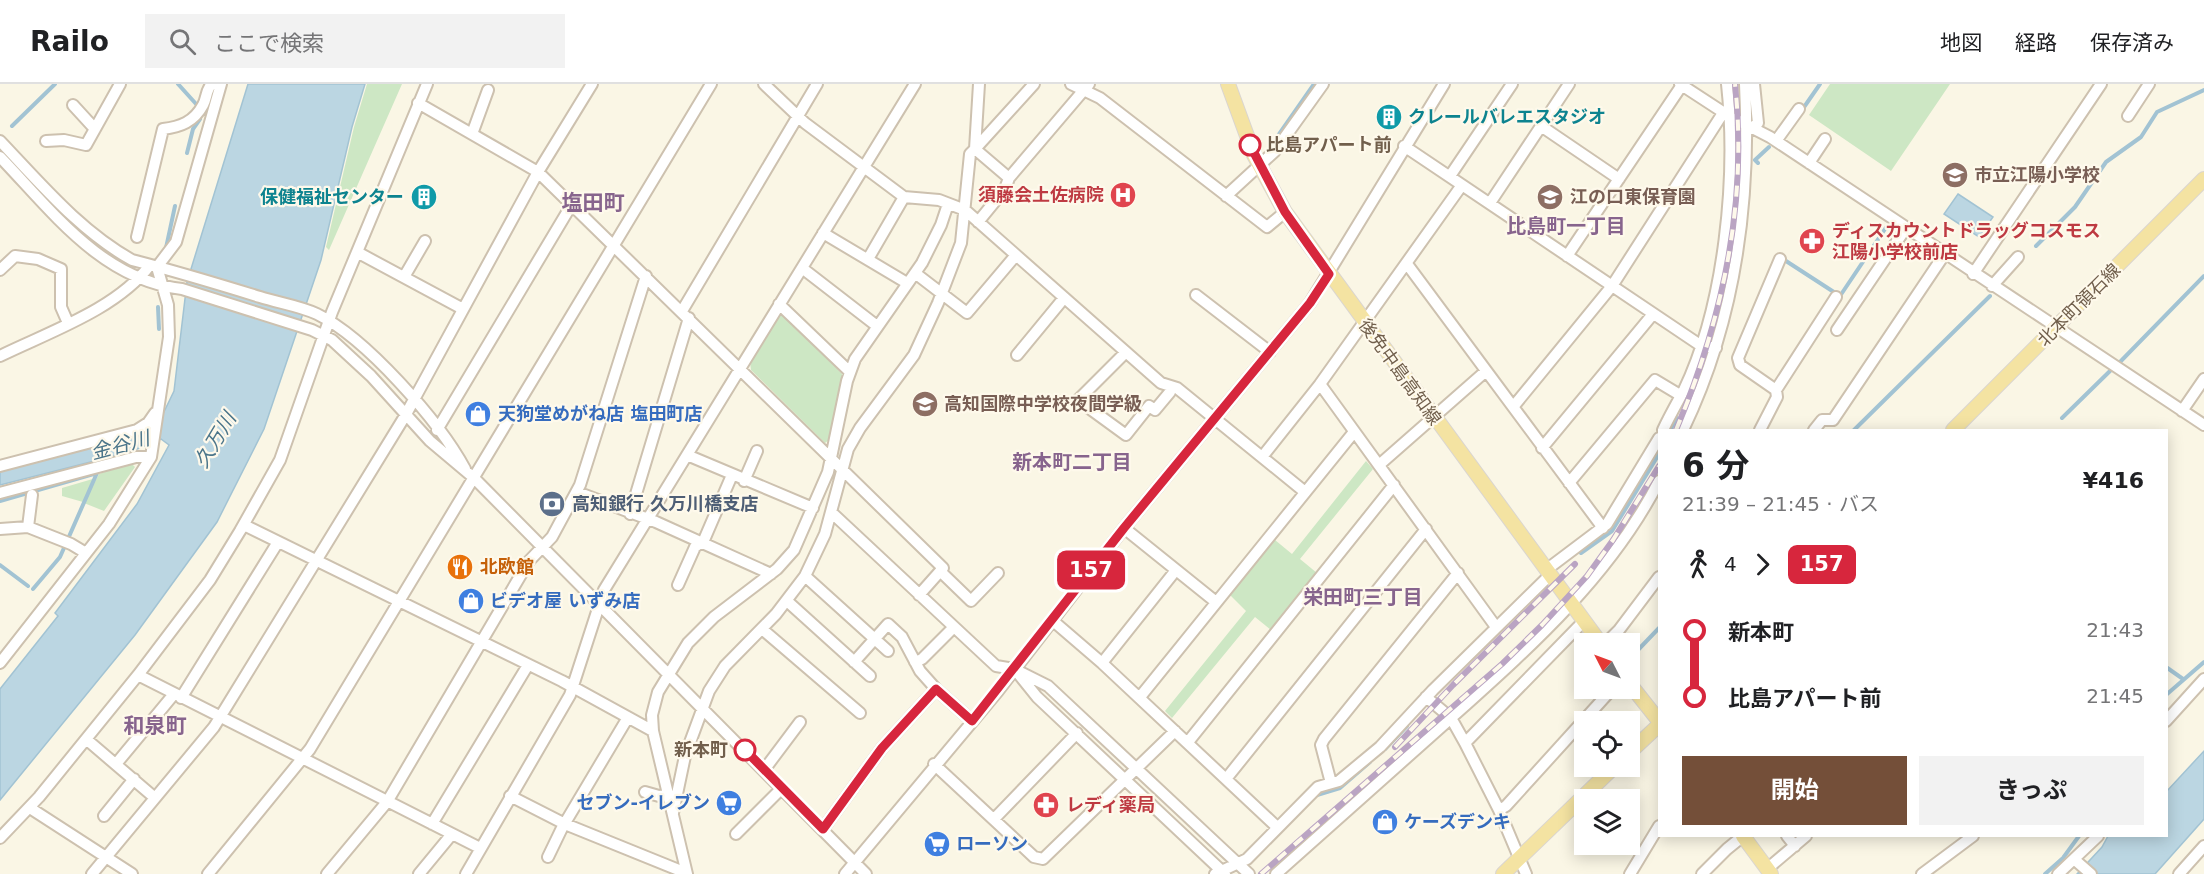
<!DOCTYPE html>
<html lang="ja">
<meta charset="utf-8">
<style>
:root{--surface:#fff;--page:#f2f2f2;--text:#202124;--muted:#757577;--line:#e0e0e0;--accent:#744f39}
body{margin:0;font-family:"DejaVu Sans","Noto Sans JP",sans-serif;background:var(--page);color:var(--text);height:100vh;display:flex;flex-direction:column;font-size:22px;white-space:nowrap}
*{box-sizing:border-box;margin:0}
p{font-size:20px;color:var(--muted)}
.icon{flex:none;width:33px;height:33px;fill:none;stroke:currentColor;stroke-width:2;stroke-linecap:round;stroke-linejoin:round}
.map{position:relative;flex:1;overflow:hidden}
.side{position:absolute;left:1658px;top:345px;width:510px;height:408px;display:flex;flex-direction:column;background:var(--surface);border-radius:0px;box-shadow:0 3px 15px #0003}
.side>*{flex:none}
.badge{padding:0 12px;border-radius:9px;font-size:21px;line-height:39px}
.needle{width:39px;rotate:312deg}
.buttons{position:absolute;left:1574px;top:549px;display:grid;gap:12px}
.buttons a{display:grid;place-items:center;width:66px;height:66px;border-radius:0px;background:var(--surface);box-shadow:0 3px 15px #0003;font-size:30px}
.map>.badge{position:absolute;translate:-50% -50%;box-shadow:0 0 0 3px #fff}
.legs{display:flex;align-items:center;gap:9px;height:66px;padding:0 24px;font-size:20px}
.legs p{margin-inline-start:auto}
.summary{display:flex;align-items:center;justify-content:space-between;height:102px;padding:0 24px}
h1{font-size:33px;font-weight:700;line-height:45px}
.button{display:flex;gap:12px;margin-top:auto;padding:12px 24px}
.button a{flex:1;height:69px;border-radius:0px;background:var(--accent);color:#fff;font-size:24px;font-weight:700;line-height:69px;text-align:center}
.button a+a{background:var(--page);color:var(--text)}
ul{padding:0 24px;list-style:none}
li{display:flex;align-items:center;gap:21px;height:66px;font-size:22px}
li i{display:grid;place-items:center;width:9px;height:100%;margin:0 8px;background:currentColor}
li i::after{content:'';width:15px;height:15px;margin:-8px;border:4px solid;border-radius:50%;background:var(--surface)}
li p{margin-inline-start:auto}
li:first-child i{background:linear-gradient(#0000 50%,currentColor 0)}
li:last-child i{background:linear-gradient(currentColor 50%,#0000 0)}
header{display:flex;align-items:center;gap:36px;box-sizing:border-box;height:84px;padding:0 30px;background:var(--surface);border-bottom:2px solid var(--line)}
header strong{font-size:28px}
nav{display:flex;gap:33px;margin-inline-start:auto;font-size:21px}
.search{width:420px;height:54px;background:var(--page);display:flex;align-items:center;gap:15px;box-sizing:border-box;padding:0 21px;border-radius:0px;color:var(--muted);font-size:22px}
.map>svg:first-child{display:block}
.green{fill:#cde7c4}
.water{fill:#bbd6e2;stroke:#a2c3d3;stroke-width:1.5}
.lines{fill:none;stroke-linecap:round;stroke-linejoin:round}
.stream{stroke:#a2c3d3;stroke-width:4}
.minor-casing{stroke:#cdc1af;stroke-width:14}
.major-casing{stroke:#dad5d0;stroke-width:16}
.minor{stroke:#fff;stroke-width:10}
.major{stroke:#f4e3a2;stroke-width:14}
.rail-casing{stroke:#baa4c3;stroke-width:6}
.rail{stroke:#fef9eb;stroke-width:4;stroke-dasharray:11;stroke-linecap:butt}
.line-1-casing{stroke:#fff;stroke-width:14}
.line-1{stroke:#d7263d;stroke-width:9}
.stop-1-dot{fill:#fff;stroke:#d7263d;stroke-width:3}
.labels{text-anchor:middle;stroke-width:4.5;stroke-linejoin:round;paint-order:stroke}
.culture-label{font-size:18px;font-weight:bold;fill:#0d838f;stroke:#fef9eb;text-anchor:start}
.stop-label{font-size:18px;font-weight:bold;fill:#715f4c;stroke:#fef9eb;text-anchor:start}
.education-label{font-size:18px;font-weight:bold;fill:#785e54;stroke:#fef9eb;text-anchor:start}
.health-label{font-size:18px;font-weight:bold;fill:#be3a42;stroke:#fef9eb;text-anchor:start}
.street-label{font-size:18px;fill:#715f4c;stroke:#fef9eb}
.shop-label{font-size:18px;font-weight:bold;fill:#366cbe;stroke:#fef9eb;text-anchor:start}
.service-label{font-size:18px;font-weight:bold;fill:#4e5e75;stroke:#fef9eb;text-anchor:start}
.food-label{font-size:18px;font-weight:bold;fill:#c56008;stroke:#fef9eb;text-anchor:start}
.neighbourhood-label{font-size:20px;font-weight:bold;fill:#87648d;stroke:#fef9eb}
.water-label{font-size:20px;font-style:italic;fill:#4b758a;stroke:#fef9eb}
.quarter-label{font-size:21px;font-weight:bold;fill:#87648d;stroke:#fef9eb}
</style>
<header>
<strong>Railo</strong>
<div class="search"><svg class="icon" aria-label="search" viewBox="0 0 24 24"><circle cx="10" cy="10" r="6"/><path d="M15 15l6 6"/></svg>ここで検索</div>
<nav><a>地図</a><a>経路</a><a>保存済み</a></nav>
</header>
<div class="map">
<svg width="2204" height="790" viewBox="0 0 2204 790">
<rect width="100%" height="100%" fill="#faf6e5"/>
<path class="green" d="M367,0H402L329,166L326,163L354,43Z
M1830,0H1950L1891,87L1809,31Z
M780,230H785L843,291L829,356L825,359L751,286L750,278Z
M1366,377L1373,385L1300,475L1317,489L1271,546L1255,533L1172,634L1165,627L1246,527L1230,511L1275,456L1292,470Z
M131,379L135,383L104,427L84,419L99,390Z
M96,394L83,418L62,412V404Z"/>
<path class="water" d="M248,0H365L352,43L321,176L264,345L217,438L135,551L0,716V605L58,532L55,529L137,420L169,361L161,355L130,368L0,401V387L135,351L161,334L174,307L187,198Z
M1958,110L1993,133L1979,153L1944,130Z
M2204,667V735L2155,790H2077L2102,763L2108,752H2166V708Z"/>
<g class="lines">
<path class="stream" d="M178,0L197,21
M1802,26L1820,0
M12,42L55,0
M1275,56L1314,0
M187,69L193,45L200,35
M1758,79L1755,76L1769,63
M2036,162L2075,123L2106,78L2141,53L2157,28L2204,6
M166,164L175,122
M1786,177L1840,212L1887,142
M158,223L159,245
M2119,279L2204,192
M2062,334L2110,287
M1670,346L1677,334
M1854,346L1990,212
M0,417L97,389L60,473L33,505
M1581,469L1612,447L1659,370
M0,481L28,502
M1637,567L1659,544
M2166,583L2183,595
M2166,611L2204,578
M1385,665L1407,642
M1317,711L1340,704L1370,678
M2045,790L2063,774L2079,752"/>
<defs>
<path id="minor" d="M764,0L805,39L904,113L939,116L965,126L1161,299L1177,304L1305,408
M1071,0L1100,14L1267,143L1285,128
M1680,0L1729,32L1770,53L2204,341
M418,19L538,88L943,484L919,511
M73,21L95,45
M2128,32L2149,0
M1541,42L1619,95
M1753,43L1758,39L1754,0
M472,50L488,6
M0,57C41,100 80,147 132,176C175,187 218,200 260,213C279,219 300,222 317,230C366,254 439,337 465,385
M46,57L64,56L86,61L120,0
M1776,57L1799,25
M1404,62L1700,261L1716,264
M0,73C52,127 102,196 182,205L312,246L332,256L371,292L430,357L474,394L866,790
M1809,79L1825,55
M1450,92L1512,0
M1009,94L975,65L1034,0
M1226,112L1275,67L1323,0
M1490,119L1569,0
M978,138L1005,105L1009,94L1089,0
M823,149L907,199
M137,153L163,45C180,43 194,38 203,21C207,14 206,5 212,0
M357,168L463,225
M1567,172L1682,1
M868,175L904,113
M1407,180L1603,444
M802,184L877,242
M0,186L15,172L38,175L61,185V223L68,239
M915,189L967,229L1016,171
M1973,190L2101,0
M404,193L425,157
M1992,202L2018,173
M1196,211L1270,268
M779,220L850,288
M682,227L817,0
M1837,246L1906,144
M1126,268L1078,316L1126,351L1149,322L1155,326L1170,308L1169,302
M1017,271L1064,214
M0,272C49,248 117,225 150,181
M1320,300L1462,101
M1776,306L1836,213
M1513,323L1612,202L1723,29
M2182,327L2204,295
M437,346L572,120
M1663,346C1669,333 1677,319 1684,306C1725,220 1737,93 1727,0
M1683,346C1735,238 1751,120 1745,0
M1760,346L1777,313L1776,306L1740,281L1738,274L1780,175
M1814,346L1822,336H1833L1944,171
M1542,364L1653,230
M687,371L813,424
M1262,373L1320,300L1496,543
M1379,381L1486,287
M0,382L137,346L148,339L155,329
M744,397L757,367
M1569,399L1655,296L1680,311
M577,408L656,438L771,490
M0,409L136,373H151
M831,428L996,582L1014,585L1048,602L1249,790
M630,430L689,234
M244,441L562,597L653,647
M28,443L32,411
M1124,444L1216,518
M0,445L28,443L71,460L86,469
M1176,486L1102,579L1277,743
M1546,486L1607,440L1659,354
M941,488L971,517L998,489
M805,492L888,567
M678,501L695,463L704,456L732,391
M787,517L870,592
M1052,536L1102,579
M762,545L860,629
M1605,560L1619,546L1659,493
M854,578L888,540L902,553L920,587L936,605
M915,578L922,575L954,543
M0,579L109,440L151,373L169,253L168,221L157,183L176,158L221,0
M1017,588L1037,613L1225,790
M138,591L480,764
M1140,613L1354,348
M1426,613L1451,634L1465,659L1499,726L1526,790
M181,614L278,458
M2166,637L2204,595
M86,655L155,714
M1188,658L1394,401
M1465,659L1584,537
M116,680L174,610
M934,680L1034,773L1043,775L1175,647
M764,686L800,638
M1226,695L1426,445
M1331,699L1321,661L1324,655L1458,489
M645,708L659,712L667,711
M510,712L565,740L686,789
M30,724L132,790
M1499,726L1506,722L1613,604
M673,729L685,672L709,607L725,582L776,530L805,492L825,450L848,365L860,344L914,271L938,219L961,159L970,70L975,65L979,0
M104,732L134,695
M994,735L1077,649
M432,740L528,581
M823,745L882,664L936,605L972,637
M736,750L782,704
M1787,752L1795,762
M0,754L39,713L138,591L210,496L240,447L280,376L332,228L427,0
M548,773L562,744L627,635
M2075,776L2091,790
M1767,785L1806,752
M92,790L214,643L405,332L538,88L592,0
M208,790L310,665L711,0
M327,790L387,718L529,477L552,453L580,401L646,192
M419,790L452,750
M466,790L570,611L604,506L915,0
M687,790L653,647L652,631L658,608L688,559L714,533L777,485L794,466L828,388L847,297L855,275L922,179L941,141L948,120
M845,790L998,607L1124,444L1310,219L1444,0
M1215,790L1247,775L1318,703L1339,697L1380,663L1433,606L1550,491
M1276,790C1334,738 1392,687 1450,635C1529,564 1610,493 1659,397
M1630,790L1659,742
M1702,790L1727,765L1743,752
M1922,790L1973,752
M2058,790L2098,752
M2179,790L2204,762"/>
<path id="major" d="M1228,0L1254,71L1285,128L1601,560
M1953,346L2204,95
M1629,599L1659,637
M1629,669L1659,641
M1743,752L1771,790
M1503,790L1615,682"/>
</defs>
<use href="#minor" class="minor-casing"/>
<use href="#major" class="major-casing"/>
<use href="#minor" class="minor"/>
<use href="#major" class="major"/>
<defs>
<path id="rail" d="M1676,346C1722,237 1748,119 1735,0
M1395,663L1453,601L1575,480
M1261,790L1502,580L1542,541L1587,492L1613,456L1659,382"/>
</defs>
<use href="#rail" class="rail-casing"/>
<use href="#rail" class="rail"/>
</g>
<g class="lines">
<defs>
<path id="line-1" d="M745,666L823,745L882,664L936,605L972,637L1124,444L1310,219L1329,190L1285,128L1250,61"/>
</defs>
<use href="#line-1" class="line-1-casing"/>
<use href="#line-1" class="line-1"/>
</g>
<defs>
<symbol id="building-disc" viewBox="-11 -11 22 22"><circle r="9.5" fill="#0f9aa8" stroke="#fef9eb"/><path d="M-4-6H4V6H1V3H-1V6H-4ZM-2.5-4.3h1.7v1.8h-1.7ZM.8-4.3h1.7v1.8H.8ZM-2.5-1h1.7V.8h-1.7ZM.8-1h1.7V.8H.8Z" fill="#fff"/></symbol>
<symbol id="school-disc" viewBox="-11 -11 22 22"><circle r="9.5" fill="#8d6e63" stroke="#fef9eb"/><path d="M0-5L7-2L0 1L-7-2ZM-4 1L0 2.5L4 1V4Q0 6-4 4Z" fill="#fff"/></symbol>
<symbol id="hospital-disc" viewBox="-11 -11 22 22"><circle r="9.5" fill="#e0444e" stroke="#fef9eb"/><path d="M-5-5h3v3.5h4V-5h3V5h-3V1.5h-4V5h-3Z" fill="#fff"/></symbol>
<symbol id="pharmacy-disc" viewBox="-11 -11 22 22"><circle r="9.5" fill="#e0444e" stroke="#fef9eb"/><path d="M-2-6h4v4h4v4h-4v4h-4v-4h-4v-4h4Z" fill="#fff"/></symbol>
<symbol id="shop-disc" viewBox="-11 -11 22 22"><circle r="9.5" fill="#3f7fe0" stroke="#fef9eb"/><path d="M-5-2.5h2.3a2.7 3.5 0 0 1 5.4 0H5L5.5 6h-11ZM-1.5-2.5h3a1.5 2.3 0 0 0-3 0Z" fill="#fff"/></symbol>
<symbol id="bank-disc" viewBox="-11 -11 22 22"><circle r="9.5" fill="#5c6f8a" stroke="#fef9eb"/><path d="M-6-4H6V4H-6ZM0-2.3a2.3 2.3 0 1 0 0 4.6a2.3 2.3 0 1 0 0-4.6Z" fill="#fff"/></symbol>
<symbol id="restaurant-disc" viewBox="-11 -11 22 22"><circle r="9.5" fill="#e8710a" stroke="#fef9eb"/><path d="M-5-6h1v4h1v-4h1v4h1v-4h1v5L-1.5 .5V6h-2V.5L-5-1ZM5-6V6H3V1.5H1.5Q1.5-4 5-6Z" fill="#fff"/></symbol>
<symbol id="supermarket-disc" viewBox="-11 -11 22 22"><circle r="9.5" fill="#3f7fe0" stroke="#fef9eb"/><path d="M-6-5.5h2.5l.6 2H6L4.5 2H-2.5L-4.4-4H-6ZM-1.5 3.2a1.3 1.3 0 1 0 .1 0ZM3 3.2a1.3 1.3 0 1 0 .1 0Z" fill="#fff"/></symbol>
</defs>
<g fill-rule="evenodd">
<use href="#building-disc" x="1374" y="18" width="30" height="30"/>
<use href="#school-disc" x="1940" y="76" width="30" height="30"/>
<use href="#hospital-disc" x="1108" y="96" width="30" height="30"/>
<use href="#building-disc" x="409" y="98" width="30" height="30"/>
<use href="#school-disc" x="1535" y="98" width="30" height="30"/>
<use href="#pharmacy-disc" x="1797" y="142" width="30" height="30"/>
<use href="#school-disc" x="910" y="305" width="30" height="30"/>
<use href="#shop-disc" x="463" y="315" width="30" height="30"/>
<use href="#bank-disc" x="537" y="405" width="30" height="30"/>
<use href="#restaurant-disc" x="445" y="468" width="30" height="30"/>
<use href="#shop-disc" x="456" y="502" width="30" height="30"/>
<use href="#supermarket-disc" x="714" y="704" width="30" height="30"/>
<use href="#pharmacy-disc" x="1031" y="706" width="30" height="30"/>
<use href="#shop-disc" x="1370" y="723" width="30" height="30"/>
<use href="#supermarket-disc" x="922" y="745" width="30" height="30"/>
</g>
<g class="stop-1-dot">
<circle cx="1250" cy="61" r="10"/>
<circle cx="745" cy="666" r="10"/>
</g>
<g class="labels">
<g class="culture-label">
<text x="1408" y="39">クレールバレエスタジオ</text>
<text x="404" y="119" text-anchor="end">保健福祉センター</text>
</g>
<g class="stop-label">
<text x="1266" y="67">比島アパート前</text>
<text x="728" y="672" text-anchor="end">新本町</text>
</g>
<g class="education-label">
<text x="1974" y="97">市立江陽小学校</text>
<text x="1570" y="119">江の口東保育園</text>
<text x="944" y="326">高知国際中学校夜間学級</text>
</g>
<g class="health-label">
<text x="1104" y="117" text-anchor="end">須藤会土佐病院</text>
<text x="1832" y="153">ディスカウントドラッグコスモス<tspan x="1832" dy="21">江陽小学校前店</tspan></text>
<text x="1066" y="727">レディ薬局</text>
</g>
<g class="street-label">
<text transform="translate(2079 221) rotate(-45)" y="6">北本町領石線</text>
<text transform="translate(1400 288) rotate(54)" y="6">後免中島高知線</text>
</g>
<g class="shop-label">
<text x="498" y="336">天狗堂めがね店 塩田町店</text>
<text x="490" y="523">ビデオ屋 いずみ店</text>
<text x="710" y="725" text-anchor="end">セブン-イレブン</text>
<text x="1404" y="744">ケーズデンキ</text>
<text x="956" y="766">ローソン</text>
</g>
<g class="service-label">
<text x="572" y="426">高知銀行 久万川橋支店</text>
</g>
<g class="food-label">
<text x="480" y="489">北欧館</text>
</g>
<g class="neighbourhood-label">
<text x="1566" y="149">比島町一丁目</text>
<text x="1072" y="385">新本町二丁目</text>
<text x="1363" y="520">栄田町三丁目</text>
</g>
<g class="water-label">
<text transform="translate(215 356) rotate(-59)" y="7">久万川</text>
<text transform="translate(120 361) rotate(-15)" y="7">金谷川</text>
</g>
<g class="quarter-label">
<text x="593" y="126">塩田町</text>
<text x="155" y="649">和泉町</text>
</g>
</g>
</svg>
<div class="buttons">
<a><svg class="needle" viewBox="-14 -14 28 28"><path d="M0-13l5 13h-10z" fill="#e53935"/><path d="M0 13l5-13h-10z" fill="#757577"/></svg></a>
<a><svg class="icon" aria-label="locate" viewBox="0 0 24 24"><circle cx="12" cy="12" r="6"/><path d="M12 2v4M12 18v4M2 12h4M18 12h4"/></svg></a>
<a><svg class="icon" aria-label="layers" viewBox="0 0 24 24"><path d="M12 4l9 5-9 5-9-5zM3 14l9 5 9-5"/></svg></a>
</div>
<b class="badge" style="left:1091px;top:486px;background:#d7263d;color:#fff">157</b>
<section class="side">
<div class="summary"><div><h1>6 分</h1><p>21:39 – 21:45 · バス</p></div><b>¥416</b></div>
<div class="legs"><svg class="icon" aria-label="walk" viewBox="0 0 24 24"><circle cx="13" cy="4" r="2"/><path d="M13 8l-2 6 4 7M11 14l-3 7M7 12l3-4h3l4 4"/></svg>4<svg class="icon" aria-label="forward" viewBox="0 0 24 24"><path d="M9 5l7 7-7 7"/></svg><b class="badge" style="background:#d7263d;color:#fff">157</b></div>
<ul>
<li><i style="color:#d7263d"></i><b>新本町</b><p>21:43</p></li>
<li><i style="color:#d7263d"></i><b>比島アパート前</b><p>21:45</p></li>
</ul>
<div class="button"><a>開始</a><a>きっぷ</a></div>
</section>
</div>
